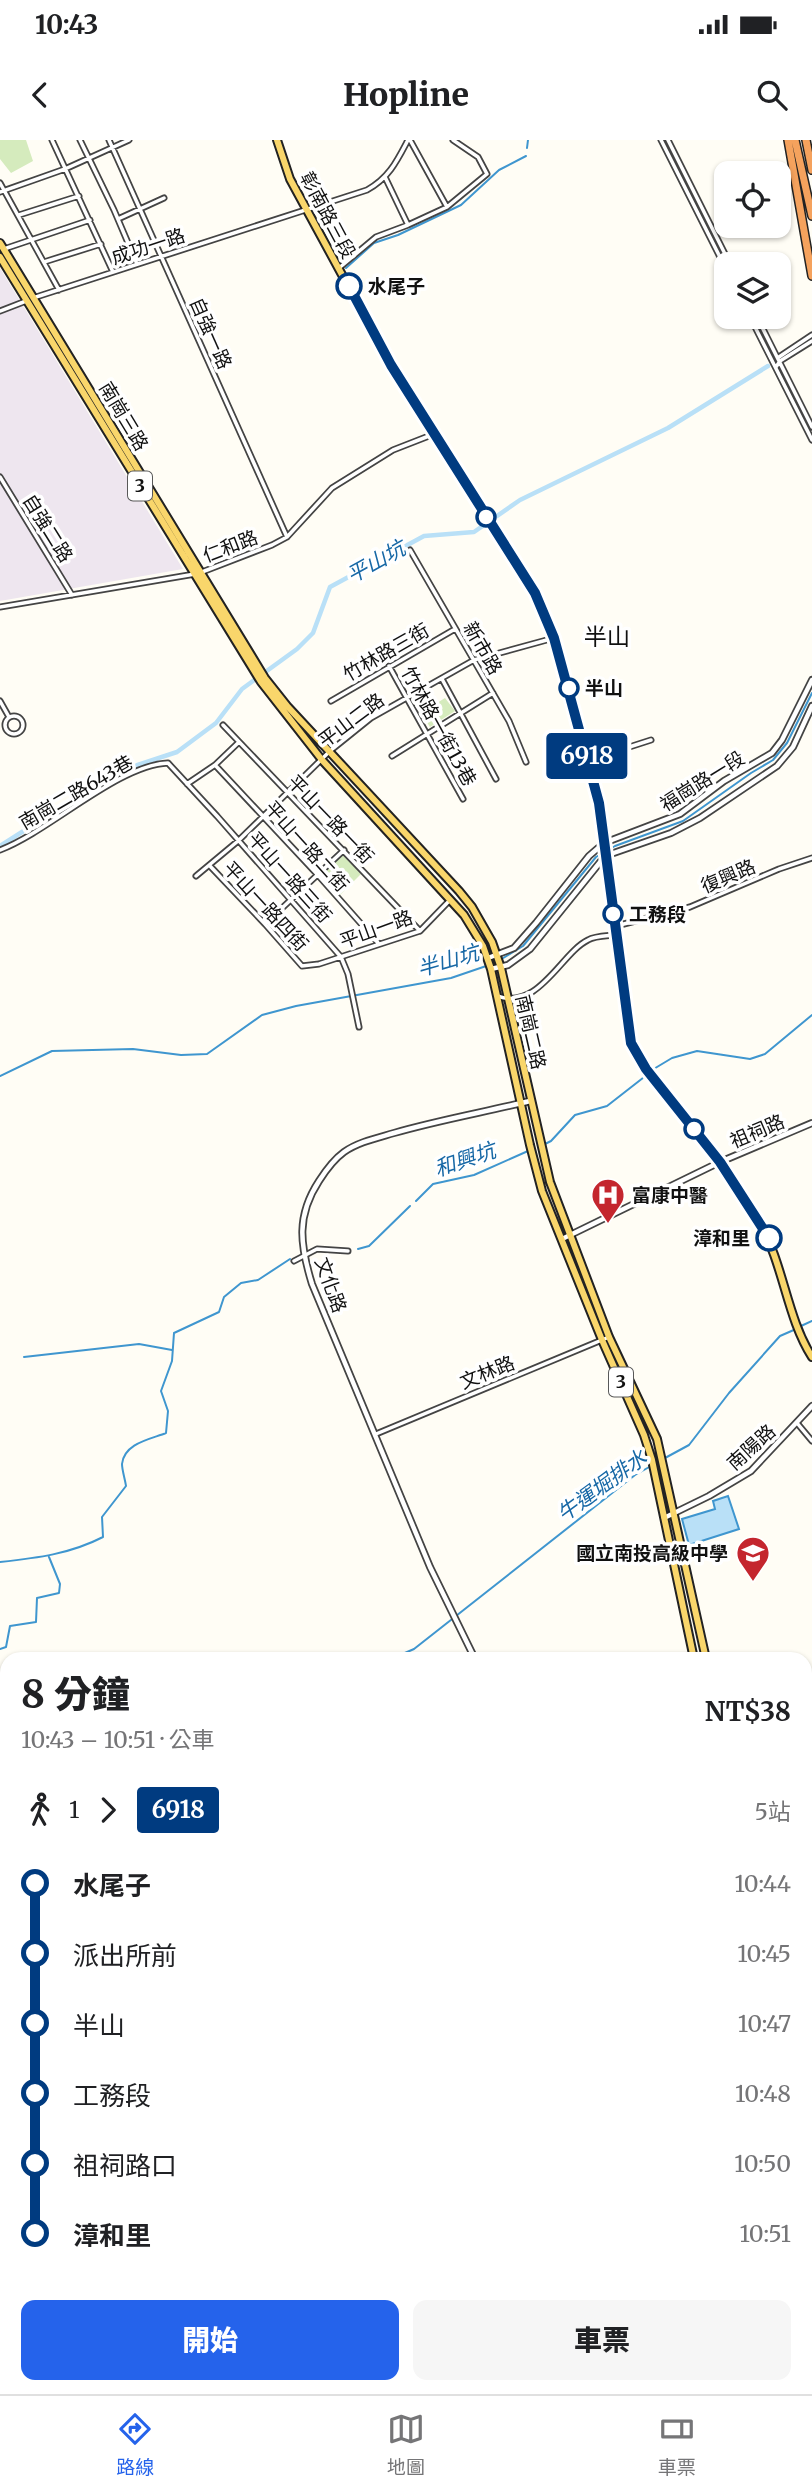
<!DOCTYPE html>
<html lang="zh-TW">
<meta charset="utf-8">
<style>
:root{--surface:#fff;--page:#f6f6f6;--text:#202124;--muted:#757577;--line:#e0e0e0;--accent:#2563eb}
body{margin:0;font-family:Merriweather,"Noto Sans TC",serif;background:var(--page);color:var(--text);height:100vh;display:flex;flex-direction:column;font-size:26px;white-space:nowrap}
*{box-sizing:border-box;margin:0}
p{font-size:23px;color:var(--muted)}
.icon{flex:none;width:38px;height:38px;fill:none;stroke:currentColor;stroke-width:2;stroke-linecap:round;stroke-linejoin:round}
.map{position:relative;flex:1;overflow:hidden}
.side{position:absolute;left:0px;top:1512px;width:812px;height:742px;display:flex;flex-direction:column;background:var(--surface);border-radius:21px 21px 0 0;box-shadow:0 2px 5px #0004}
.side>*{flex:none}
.badge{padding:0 14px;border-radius:5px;font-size:24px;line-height:46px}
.controls{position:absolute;left:714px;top:21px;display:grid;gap:14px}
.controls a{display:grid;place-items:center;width:77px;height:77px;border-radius:14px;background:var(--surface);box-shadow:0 2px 5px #0004;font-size:35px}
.map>.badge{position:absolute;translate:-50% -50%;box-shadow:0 0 0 4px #fff}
.legs{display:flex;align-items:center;gap:10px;height:77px;padding:0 21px;font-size:23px}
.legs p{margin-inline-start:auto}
.summary{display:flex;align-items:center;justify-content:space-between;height:119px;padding:0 21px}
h1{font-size:38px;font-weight:800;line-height:52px}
.action{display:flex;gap:14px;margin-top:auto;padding:14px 21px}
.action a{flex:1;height:80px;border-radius:14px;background:var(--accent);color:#fff;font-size:28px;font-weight:800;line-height:80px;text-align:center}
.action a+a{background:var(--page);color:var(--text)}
ul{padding:0 21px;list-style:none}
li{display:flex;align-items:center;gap:24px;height:70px;font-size:26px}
li i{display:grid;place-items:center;width:10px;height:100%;margin:0 9px;background:currentColor}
li i::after{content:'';width:18px;height:18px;margin:-9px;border:5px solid;border-radius:50%;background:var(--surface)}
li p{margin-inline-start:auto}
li:first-child i{background:linear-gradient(#0000 50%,currentColor 0)}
li:last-child i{background:linear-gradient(currentColor 50%,#0000 0)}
.status{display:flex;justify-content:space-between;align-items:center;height:49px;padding:0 35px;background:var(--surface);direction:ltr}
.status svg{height:19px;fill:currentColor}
header{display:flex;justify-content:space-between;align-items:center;height:91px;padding:0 21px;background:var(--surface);font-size:32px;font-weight:800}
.tabs{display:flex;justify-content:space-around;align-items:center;height:98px;border-top:2px solid var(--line);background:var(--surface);font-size:19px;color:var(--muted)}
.tabs a{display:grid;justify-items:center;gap:4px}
.tabs .on{color:var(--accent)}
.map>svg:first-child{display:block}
.industrial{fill:#eee6ef}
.green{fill:#d5ebbd}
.forest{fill:#b9dc9c}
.pitch{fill:#e6f2cf}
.water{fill:#b9e0f7;stroke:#3f96cf;stroke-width:2}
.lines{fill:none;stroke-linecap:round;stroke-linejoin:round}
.stream{stroke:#3f96cf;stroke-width:2}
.canal{stroke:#b9e0f7;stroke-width:4.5}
.minor-casing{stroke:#444;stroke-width:7}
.tertiary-casing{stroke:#444;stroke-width:8}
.secondary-casing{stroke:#333;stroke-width:9}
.primary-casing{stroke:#222;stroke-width:10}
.motorway-casing{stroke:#222;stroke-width:10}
.minor{stroke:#fff;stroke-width:3.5}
.tertiary{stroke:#fff;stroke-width:4.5}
.secondary{stroke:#fff6b0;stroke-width:5}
.primary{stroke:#f9d66b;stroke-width:6}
.motorway{stroke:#f5a25d;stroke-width:7}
.line-1-casing{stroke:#fff;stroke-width:16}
.line-1{stroke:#003b80;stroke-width:10}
.stop-1-dot{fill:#fff;stroke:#003b80;stroke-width:3.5}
.labels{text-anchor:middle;stroke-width:7;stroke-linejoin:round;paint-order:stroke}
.shield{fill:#fff;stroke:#585858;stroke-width:2}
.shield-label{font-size:18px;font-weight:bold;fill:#111}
.street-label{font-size:19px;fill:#111;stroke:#fff}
.stop-label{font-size:19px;font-weight:bold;fill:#111;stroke:#fff;text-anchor:start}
.poi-label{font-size:19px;font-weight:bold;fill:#111;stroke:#fff;text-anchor:start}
.water-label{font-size:21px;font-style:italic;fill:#1768a6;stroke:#fff}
.quarter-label{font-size:23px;fill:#111;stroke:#fff}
</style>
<div class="status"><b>10:43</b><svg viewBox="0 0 49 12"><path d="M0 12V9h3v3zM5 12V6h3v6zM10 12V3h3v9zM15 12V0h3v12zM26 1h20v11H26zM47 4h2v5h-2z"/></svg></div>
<header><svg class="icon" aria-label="back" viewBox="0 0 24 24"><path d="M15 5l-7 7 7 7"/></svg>Hopline<svg class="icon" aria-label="search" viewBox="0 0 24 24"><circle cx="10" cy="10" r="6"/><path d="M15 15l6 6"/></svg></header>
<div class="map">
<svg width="812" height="2254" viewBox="0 0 812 2254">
<rect width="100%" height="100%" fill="#fffdf5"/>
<path class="industrial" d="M0,128L25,169L183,429L0,461Z"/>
<path class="green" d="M0,0H26L33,21L11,33L0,19Z
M445,558L455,571L430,587L421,573Z
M343,714L361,734L339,756L321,735Z"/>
<path class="forest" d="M238,2247L246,2250L247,2247H298L286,2254H221L225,2248Z"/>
<path class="pitch" d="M812,1693V1791L805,1781V1695Z"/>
<path class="water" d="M728,1356L739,1389L689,1405L682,1379L715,1369L713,1361Z
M7,2097V2149L0,2154V2106Z"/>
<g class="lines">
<path class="stream" d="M527,8L528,0
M346,128L374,103L398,95L461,65L499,30L526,16
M500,820L523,806L596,717L615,706L683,681L751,633L773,620L787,603L812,553
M652,930L672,918L697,911L750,919L765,914L812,875
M0,936L52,911L133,909L181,915L207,914L262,875L296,866L451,838L495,823
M545,1004L551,1001L575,975L607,966L648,934
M416,1061L433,1044L474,1035L528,1011
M358,1109L369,1106L410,1066
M801,1186L812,1181
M24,1217L139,1204L172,1210
M665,1318L689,1305L729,1253L780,1196L796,1189
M0,1422C37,1418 70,1414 103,1397L102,1377L126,1346C125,1339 122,1330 122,1324C124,1303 151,1299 166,1293L168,1271L161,1251L172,1221L174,1193L219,1172L224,1157L241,1143L258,1140L290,1119
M0,1509L6,1507L10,1486L36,1482L37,1458L59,1453L60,1444L49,1417
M391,1519L414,1509L635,1335L651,1326
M0,1727L7,1721
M805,1941L812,1944
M805,2030L812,2021
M436,2247L438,2254
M600,2254L611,2247"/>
<path class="canal" d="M0,706L116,632L177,612L216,583L242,549L297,509L313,493L330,447L424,396L474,392L520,360L668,288L768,226"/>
<defs>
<path id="minor" d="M52,0L113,132
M80,0L114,70L137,124
M109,0L287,397
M410,0L447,67
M661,0L726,129
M668,0L730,124
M385,37L408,85
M0,43L59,150
M0,52L65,29L129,0
M19,75L79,56
M118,79L164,58
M4,109L90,80
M44,122L101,104
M339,128L376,97L408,85L447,67L487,34L478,17L453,0
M33,158L367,50C389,38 397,21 408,0
M0,171L26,161
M750,177L812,300
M757,177L812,287
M779,217L812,195
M776,227L780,221L812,201
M0,337L72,455
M410,410L509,581L526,622
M202,432L272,405L287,397L332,348L393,310L434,294
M0,467L195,434
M389,526L463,659
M442,539L496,639
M0,561L9,577
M331,561L455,489
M5 585a9 9 0 1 1 18 0a9 9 0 1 1-18 0Z
M223,585L420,791
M392,616L493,553
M589,620L651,600
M215,625L317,734L379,804
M187,644L215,625L239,602
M0,710C50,691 118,625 168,623L217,676L341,817L348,834L359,887
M210,726L265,784L302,826L319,824L420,791L449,761
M196,736L238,701L330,611L371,578L474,520L554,498
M265,784L344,710
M616,786L690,767L779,729L812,718
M497,856C539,871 561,813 588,800C595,796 607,796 615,795
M294,1121L317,1109L348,1111
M797,1283L812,1301
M376,1294L609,1197
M805,1571L812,1569
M805,2184L812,2187"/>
<path id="tertiary" d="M488,818L514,808L536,783L589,716L604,703L680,674L724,641L772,613L782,600L812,540
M491,829L508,825L530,809L605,716L671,693L700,678L777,626L793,607L812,566
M562,1099L720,1022L812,983
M664,1378L709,1356L751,1331L812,1266
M475,1519L430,1427L312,1144C300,1105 296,1076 319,1041C326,1030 333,1020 344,1012C358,1002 377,998 394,993C439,980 485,972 530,961"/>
<path id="secondary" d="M805,1631L812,1630
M0,1657L7,1667
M0,1673L7,1683
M0,1860L7,1857
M274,2247L279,2254
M285,2247L290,2254"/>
<path id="primary" d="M277,0L290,39L391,225L535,453L554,498L599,663L631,903C641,925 656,941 671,960C702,999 734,1039 759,1082C784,1124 786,1176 812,1217
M0,103L265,538L288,567L459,751L472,767L492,802L501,828L550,1042L609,1197L657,1299L706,1519
M0,117L261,542L322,620L464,775L483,806L491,829L530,1005L542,1051L602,1200L644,1295L652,1320L694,1519
M805,1796L812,1807
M805,1816L812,1826"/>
<path id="motorway" d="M788,0L812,136
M795,0L812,76
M806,0L812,30"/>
</defs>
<use href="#minor" class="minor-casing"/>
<use href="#tertiary" class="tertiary-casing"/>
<use href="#secondary" class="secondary-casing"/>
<use href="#primary" class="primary-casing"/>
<use href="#motorway" class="motorway-casing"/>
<use href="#minor" class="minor"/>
<use href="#tertiary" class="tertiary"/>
<use href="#secondary" class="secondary"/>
<use href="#primary" class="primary"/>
<use href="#motorway" class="motorway"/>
</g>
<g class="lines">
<defs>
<path id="line-1" d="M349,146L391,225L535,453L554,498L599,663L631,903L646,929L720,1022L769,1098"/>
</defs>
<use href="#line-1" class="line-1-casing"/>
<use href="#line-1" class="line-1"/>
</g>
<defs>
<symbol id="hospital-pin" viewBox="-11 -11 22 30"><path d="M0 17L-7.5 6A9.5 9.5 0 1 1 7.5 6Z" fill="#c4262e" stroke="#fff"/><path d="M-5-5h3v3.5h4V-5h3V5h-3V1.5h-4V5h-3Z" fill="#fff"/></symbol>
<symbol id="school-pin" viewBox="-11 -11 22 30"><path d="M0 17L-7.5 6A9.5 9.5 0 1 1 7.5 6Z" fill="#c4262e" stroke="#fff"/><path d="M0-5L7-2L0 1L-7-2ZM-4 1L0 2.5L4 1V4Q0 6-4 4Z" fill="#fff"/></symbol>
</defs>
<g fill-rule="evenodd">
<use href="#hospital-pin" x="589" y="1036" width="38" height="52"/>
<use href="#school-pin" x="734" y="1394" width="38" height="52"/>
</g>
<g class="stop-1-dot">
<circle cx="349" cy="146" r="12"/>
<circle cx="486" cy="377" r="9"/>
<circle cx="569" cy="548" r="9"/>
<circle cx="613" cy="774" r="9"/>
<circle cx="694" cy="989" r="9"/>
<circle cx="769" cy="1098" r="12"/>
</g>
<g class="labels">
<g class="shield">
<rect x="128" y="331.5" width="24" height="29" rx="5"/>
<rect x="609" y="1227.5" width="24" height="29" rx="5"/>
</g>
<g class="shield-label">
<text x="140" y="352">3</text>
<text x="621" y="1248">3</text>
</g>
<g class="street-label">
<text transform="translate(328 75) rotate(62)" y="7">彰南路三段</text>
<text transform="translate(148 106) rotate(-18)" y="7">成功一路</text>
<text transform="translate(211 193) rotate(66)" y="7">自強一路</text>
<text transform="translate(124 276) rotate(59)" y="7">南崗三路</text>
<text transform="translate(48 388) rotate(58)" y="7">自強二路</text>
<text transform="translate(230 406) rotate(-21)" y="7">仁和路</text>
<text transform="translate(483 508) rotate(60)" y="7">新市路</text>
<text transform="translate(386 512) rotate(-30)" y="7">竹林路三街</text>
<text transform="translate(351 580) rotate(-37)" y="7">平山二路</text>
<text transform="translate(439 586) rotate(61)" y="7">竹林路一街13巷</text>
<text transform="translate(702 641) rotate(-32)" y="7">福崗路一段</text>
<text transform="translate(76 652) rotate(-30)" y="7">南崗二路643巷</text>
<text transform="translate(331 679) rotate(46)" y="7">平山一路一街</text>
<text transform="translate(307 706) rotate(48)" y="7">平山一路二街</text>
<text transform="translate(728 736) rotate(-23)" y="7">復興路</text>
<text transform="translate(290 737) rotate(48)" y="7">平山一路三街</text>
<text transform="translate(266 766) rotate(47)" y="7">平山一路四街</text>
<text transform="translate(376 789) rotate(-20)" y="7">平山一路</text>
<text transform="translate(531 892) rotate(77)" y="7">南崗二路</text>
<text transform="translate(757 991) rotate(-23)" y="7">祖祠路</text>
<text transform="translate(331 1145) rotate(70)" y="7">文化路</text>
<text transform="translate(487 1232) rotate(-22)" y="7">文林路</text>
<text transform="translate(751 1307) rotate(-42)" y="7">南陽路</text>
</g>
<g class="stop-label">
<text x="368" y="153">水尾子</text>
<text x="585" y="555">半山</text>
<text x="629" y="781">工務段</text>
<text x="750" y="1105" text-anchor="end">漳和里</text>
</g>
<g class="poi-label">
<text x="632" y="1062">富康中醫</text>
<text x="728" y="1420" text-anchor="end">國立南投高級中學</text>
</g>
<g class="water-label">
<text transform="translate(376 422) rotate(-29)" y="7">平山坑</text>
<text transform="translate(448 821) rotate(-16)" y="7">半山坑</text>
<text transform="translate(465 1020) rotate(-19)" y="7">和興坑</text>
<text transform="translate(602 1346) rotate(-36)" y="7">牛運堀排水</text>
</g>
<g class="quarter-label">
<text x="607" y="505">半山</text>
</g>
</g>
</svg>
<div class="controls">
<a><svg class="icon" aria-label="locate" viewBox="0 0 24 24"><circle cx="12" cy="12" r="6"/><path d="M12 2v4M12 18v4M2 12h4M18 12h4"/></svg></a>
<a><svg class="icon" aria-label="layers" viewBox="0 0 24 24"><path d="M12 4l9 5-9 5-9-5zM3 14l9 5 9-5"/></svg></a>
</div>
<b class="badge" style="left:587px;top:616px;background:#003b80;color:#fff">6918</b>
<section class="side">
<div class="summary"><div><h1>8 分鐘</h1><p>10:43 – 10:51 · 公車</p></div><b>NT$38</b></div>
<div class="legs"><svg class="icon" aria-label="walk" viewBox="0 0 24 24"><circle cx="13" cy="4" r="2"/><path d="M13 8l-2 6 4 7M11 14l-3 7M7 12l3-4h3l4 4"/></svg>1<svg class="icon" aria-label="forward" viewBox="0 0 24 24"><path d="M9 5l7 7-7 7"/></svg><b class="badge" style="background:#003b80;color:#fff">6918</b><p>5站</p></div>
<ul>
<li><i style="color:#003b80"></i><b>水尾子</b><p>10:44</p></li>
<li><i style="color:#003b80"></i><span>派出所前</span><p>10:45</p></li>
<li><i style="color:#003b80"></i><span>半山</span><p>10:47</p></li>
<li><i style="color:#003b80"></i><span>工務段</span><p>10:48</p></li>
<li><i style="color:#003b80"></i><span>祖祠路口</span><p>10:50</p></li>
<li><i style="color:#003b80"></i><b>漳和里</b><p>10:51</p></li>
</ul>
<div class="action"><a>開始</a><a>車票</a></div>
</section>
</div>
<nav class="tabs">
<a class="on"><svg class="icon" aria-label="directions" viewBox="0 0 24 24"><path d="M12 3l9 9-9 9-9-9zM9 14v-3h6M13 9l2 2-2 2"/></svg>路線</a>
<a><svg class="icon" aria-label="map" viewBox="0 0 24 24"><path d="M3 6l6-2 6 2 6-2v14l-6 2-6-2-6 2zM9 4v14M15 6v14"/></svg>地圖</a>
<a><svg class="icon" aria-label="tickets" viewBox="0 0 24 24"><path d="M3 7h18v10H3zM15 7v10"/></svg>車票</a>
</nav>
